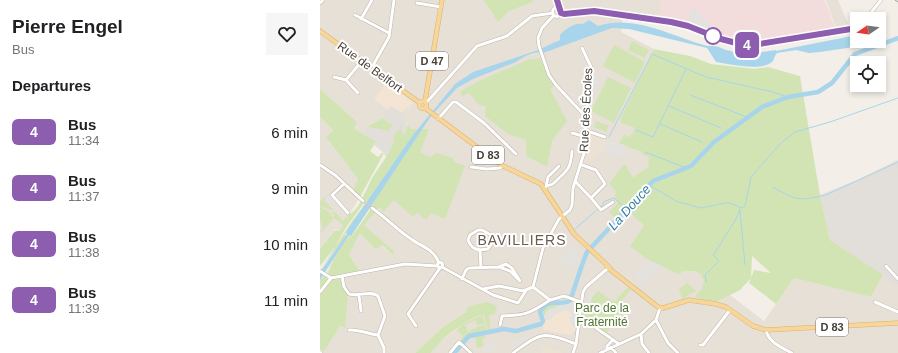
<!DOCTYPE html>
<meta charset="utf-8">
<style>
:root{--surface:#fff;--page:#f6f6f6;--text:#202124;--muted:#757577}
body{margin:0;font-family:Helvetica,sans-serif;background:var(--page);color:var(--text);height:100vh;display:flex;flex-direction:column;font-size:15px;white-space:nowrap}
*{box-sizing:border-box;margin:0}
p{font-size:13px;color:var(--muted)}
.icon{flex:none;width:22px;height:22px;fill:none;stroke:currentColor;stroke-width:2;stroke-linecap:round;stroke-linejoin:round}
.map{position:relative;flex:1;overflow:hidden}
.sheet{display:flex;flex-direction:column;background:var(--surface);width:320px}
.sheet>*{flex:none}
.badge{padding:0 8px;border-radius:6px;font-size:14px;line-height:26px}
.needle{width:26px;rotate:257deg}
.fabs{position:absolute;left:530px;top:12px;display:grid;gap:8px}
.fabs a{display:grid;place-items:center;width:36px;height:36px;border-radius:0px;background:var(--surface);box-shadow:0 2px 6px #0003;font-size:20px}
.map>.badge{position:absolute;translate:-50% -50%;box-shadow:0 0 0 2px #fff}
h2{padding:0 12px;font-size:15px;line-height:36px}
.round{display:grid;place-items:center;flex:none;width:42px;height:42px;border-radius:0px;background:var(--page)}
.headline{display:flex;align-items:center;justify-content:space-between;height:68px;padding:0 12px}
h1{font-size:19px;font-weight:700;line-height:30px}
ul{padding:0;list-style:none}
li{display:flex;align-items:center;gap:12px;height:56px;padding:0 12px}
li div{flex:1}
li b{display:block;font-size:15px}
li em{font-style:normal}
li .badge{min-width:44px;font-weight:700;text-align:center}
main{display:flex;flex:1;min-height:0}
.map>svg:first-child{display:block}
.residential{fill:#e6e0d6}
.commercial{fill:#f3e4d4}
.industrial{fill:#e2ded9}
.education{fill:#ebe2d3}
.medical{fill:#f2dddc}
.green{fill:#d2e4b3}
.parking{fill:#e4e2df}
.water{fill:#a8d5eb}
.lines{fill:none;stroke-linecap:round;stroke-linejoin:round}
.stream{stroke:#a8d5eb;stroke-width:1}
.river{stroke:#a8d5eb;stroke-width:4.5}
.minor-tunnel{stroke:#d0ccc5;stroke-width:3;stroke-dasharray:3 1.5;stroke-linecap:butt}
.minor-casing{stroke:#beb5ab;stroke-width:4}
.major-casing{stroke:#dcb26d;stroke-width:5}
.minor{stroke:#fff;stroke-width:3}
.major{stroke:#f7d69c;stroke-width:4}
.rail{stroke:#969696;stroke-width:1;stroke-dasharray:5 5;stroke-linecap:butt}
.line-casing{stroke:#fff;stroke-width:9}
.line{stroke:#8d5daf;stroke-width:6}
.stop-dot{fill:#fff;stroke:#8d5daf;stroke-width:2}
.labels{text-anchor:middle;stroke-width:4;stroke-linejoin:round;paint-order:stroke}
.shield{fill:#fff;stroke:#7e7973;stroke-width:1}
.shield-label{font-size:11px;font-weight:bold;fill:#463f37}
.street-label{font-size:12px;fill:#463f37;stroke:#fff}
.park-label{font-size:12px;fill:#4e742e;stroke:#fff}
.water-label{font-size:13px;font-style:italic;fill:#357ca2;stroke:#fff}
.quarter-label{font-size:14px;letter-spacing:1px;fill:#685c4f;stroke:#fff}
</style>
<main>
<section class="sheet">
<div class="headline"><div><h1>Pierre Engel</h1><p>Bus</p></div><a class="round"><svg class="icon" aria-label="heart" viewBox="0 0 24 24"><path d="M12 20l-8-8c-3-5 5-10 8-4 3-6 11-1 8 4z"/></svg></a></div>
<h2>Departures</h2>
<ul>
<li><span class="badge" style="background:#8d5daf;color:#fff">4</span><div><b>Bus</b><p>11:34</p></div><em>6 min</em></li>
<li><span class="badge" style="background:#8d5daf;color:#fff">4</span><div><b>Bus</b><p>11:37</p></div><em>9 min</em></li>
<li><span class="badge" style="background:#8d5daf;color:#fff">4</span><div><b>Bus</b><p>11:38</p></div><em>10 min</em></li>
<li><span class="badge" style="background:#8d5daf;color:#fff">4</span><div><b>Bus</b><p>11:39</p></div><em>11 min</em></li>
</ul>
</section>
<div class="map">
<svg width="578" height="353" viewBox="0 0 578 353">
<rect width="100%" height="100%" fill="#f3efe8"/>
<path class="residential" d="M0,0H341L339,18L303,13L301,32L334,49L300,119L301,123L315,128L310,137L302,140L300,144L322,152V154L330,157L328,167L313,177L306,166L296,192V196L298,203L289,213L305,208L324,226L327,259L360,275L362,271H374L381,274L391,285L413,278L418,291L410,295L444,321L474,278L551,297L563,275L578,286V353H111L118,344L142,324L161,315H164L165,318L169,315L146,312L123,327L95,353H1L20,326L24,328L28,295L22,287L20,275L40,271L29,255L40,233L56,250L61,245L73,255L75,252L44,225L59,209L109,130L92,129L71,107L62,118L47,127L42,133L34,128L37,122L0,89Z
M506,0H518L528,24L516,28Z
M0,117L13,130L6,137L38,179L40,197L19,231L17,229L14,230L0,249Z"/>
<path class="commercial" d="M66,83L93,103L89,108L86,107L82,113L71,107L68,110L54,99Z
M253,301L258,306L256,327L254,332L249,335L223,330L224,315L227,311Z"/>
<path class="industrial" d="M71,106L85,115L86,124L88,125L84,135L74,136L73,143L66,157L64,153L54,145L56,143L42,133L47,127L63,130L73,125L62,118Z
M578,160V286L510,240L500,195L537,180Z"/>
<path class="education" d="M268,133L285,139L286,149L269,163L264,162L267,151Z
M222,346L230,347V349L235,351L239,350L242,353H221Z"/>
<path class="medical" d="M341,0H505L516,30L437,44L423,43L409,40L365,22L339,18Z"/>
<path class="green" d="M164,0H212L213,2L189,11L178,22Z
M312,41L329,50L325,58L308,50Z
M294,45L325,62L315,83L283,66Z
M334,49L370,56L391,64L435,69L448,67L480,76L500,195L510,240L563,275L551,297L474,278L456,304L429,283L434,270L451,273L432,256L431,278L420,290L395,302L377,298L375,296L383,288L382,286L384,282L381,274L374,271H362L360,275L327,259L310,246L324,226L305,208L296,219L289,212L298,203L294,198L296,192L289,183L305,164L313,177L328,167L329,157L322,154V152L299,144L304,135L310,137L315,128L301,123L300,119Z
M212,58L213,60L220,58L229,80L234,86L230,89L247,121L232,141L227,167L206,156V140L188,134L165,116L166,106L159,105L149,93L142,96L140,92C162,77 188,70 212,58Z
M288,77L311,88L294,123L271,111Z
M0,89L37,122L34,128L56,142L50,151L58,157L62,153H64L40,197L33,190L38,179L6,137L13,130L0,117Z
M62,118L73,125L68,131L47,127Z
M276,121L289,126L286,132L274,127Z
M88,125L92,129H109L100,152L110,157L117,153L133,158L135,162L145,166L125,219L111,213L106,220L97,212L93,217L74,200L63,212L61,208L56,209L52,206L53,203L6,274L19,250L52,202L49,201L26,232L27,234H25L26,236L1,269L32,221L48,200L45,202L42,199L52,178L66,157L73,143L74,136L81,126L82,134L84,135Z
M18,187L4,200L14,211L0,206V201Z
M41,201L44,203L27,226L15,247L0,266V249L14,231L17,230L19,231L23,225L14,218L0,234L3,228L0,220V207L11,213L10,215L13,218L14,216L12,212H15L23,221C31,211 34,214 41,201Z
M51,208L56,212L44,225L75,252L73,255L62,245L56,250L40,233L29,255L40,271L13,276L7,275C17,251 38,231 51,208Z
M4,275L11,282L12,279H21L22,287L28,295L25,328L20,326L4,351L0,349V280Z
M367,283L376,291L362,299L359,289Z
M308,287L311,290L297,306L303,312L286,333L281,330L280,331L262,317V306L269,307L272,297L278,291L294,302Z
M167,302L177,306L175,314L169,315L171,330L168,331L164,315H161C142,322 123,337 111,353H95L123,327L146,312L148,307Z
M239,302L243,304L227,311L224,320C220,308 227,303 239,302Z
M162,315L165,324L158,325L155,320L145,325L148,331L143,336L137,330L142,325Z
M165,325L167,331L149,336L142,343L140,341C144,333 156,326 165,325Z
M164,334L165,338L162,340L164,346L157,348L155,336Z"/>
<path class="parking" d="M372,6L392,26L388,31L367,23Z
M271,75L280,76L278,86L271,95H270Z
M285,139L307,146L303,157L285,151Z
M21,184L23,187L16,194L19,198L10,205L6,199V197Z
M250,247L260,258L251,271L249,269L250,267L241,264L244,254Z
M328,260L341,266L333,276L322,267Z
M321,268L333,277L322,287L318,284L327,275L324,273L318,280L314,277Z
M272,291L275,294L272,297L269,307L265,306L268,296Z
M253,303L258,312L256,327H253L249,317L252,316L250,311H243L234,315L232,319L224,320V315L226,316L225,314L228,310L243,304L244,306Z
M204,336L207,340L194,347L192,343Z
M175,341L177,349L164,352L163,346Z"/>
<path class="water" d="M269,20L278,26C314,14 351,36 384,45C389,47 394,45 399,47C414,55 438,53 456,50V51L537,35V41H554L541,46L500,52L489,53L476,50L457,53C455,55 454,59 453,61C444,72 408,64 396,62L387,48L309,29L292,28L223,53C215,50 203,57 196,62L153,79L137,88L111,116L31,236L29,235L0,280V272L27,234L26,232L93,135L135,84L153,72L218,50L240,40V35C245,29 255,22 263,24Z"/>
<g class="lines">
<path class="stream" d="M370,95L427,117
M349,106L401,128
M340,124L382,142
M316,130L333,137L366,69
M289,137L332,54L386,77L453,92L468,97
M325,152L366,168
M329,185L356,201L381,208L405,203H410L422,208L425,206L431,177L460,144L475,132L510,122L578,98
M453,187C477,201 479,201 506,195L578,162
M281,207L285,201L294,198L307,209
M420,210L425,265
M255,229L278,209
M386,282L385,275L399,261L394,256V254L416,219L420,209"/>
<path class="river" d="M134,353L149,336L184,329L196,331L221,324L223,321L220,312C228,297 239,306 250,301L262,265L267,252L333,181L371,166L394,142L442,107L468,97L498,92L512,83L535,54L578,38"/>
<path class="minor-tunnel" d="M43,201L52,208"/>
<defs>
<path id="minor" d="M237,0L238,7
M0,3L3,0
M97,3L121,7
M232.5 12a4.5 4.5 0 1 1 9 0a4.5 4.5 0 1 1-9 0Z
M241,13C251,16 261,11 272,11C298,13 325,18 351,22C379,27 404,43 433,45L537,28
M35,15L69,33
M234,15L222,28L218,38L219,46L229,75L236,85L266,117
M41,19L52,0
M546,19L561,0
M51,69L69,37L74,0
M14,77L26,80L38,93
M26,80L41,62
M106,103L157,46L187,36L212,16L233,13
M118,119L133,102H136L164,123L196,154
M267,131L285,137
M252,133L266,137
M0,165L15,175L43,201
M151,167L167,169L180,168L183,166
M255,181L271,198L285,184L276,170L262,165
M24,184L12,195L28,213
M227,185C232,186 234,183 238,179C248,170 251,167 252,151
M226,187L228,177L239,166
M271,198L281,210L293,202
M52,208C66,218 78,230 91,239C102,247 114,249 119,263
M158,230H162L173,236L174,240L168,249C158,251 152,250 148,240L150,235Z
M160,250L161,268
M117.5 265a2.5 2.5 0 1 1 5 0a2.5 2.5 0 1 1-5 0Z
M566,266L578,279
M122,267L173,295L198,303L207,289
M0,271L11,278L85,264L118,266
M22,276L24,287L29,294C39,297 51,290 58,296L65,316L58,335
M142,279L146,270L149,268L179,267L190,271L200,281L192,268L186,264L179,267
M213,287L223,248L239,219L250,210L252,205L253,188L265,150L266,117L271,67L262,48
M213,287L230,300L244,296L261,302
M163,289L179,286L203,291L213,287
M0,292L11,278
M39,296L41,311
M555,302L578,312
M336,320L348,343L358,353
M180,325L182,316C206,315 209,314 230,300
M96,326L88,314L120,268
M276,328L299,344
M29,330C39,329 48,334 58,335L64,348V353
M446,330C448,342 462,348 472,353
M321,334L336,320L340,308
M321,334L322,344L329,353
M380,345H383L410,310
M291,347L296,353
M287,349V346L293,340
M0,352L1,353
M130,353L139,342L151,353
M193,353C222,332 222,331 256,344
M253,353L256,344L263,292L266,287L287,269
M280,353L321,334"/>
<path id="major" d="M0,31L100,103
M105,101L122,0
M99.5 105a3.5 3.5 0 1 1 7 0a3.5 3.5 0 1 1-7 0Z
M105,108L181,165L221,184L254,234L288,266
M290,268L287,267L338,307L343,308L369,300L396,304L406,307L433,326L446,330L578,323"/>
</defs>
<use href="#minor" class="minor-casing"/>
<use href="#major" class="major-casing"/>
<use href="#minor" class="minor"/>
<use href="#major" class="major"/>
<path class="rail" d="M575,0L578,2"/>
</g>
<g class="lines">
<defs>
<path id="line" d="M237,0L241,13L244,14L274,11L351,22L368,26L401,39L420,44L433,45L537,28"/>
</defs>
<use href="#line" class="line-casing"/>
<use href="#line" class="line"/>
</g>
<circle class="stop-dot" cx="393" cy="36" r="8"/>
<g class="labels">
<g class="shield">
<rect x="96" y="52" width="32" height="18" rx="3"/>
<rect x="152" y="146" width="32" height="18" rx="3"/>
<rect x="496" y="318" width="32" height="18" rx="3"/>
</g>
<g class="shield-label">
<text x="112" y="65">D 47</text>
<text x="168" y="159">D 83</text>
<text x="512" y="331">D 83</text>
</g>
<g class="street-label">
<text transform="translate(50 67) rotate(36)" y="4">Rue de Belfort</text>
<text transform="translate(266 110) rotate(-87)" y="4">Rue des Écoles</text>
</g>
<g class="park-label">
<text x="282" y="312">Parc de la<tspan x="282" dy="14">Fraternité</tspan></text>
</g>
<g class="water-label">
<text transform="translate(309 207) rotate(-48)" y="5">La Douce</text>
</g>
<g class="quarter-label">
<text x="202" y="245">BAVILLIERS</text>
</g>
</g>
</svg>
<div class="fabs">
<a><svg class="needle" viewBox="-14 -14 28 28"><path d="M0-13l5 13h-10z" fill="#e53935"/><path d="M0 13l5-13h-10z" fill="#757577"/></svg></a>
<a><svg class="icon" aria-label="locate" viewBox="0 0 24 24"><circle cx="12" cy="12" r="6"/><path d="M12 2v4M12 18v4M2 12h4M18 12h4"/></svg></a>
</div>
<b class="badge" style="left:427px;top:45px;background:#8d5daf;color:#fff">4</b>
</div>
</main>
